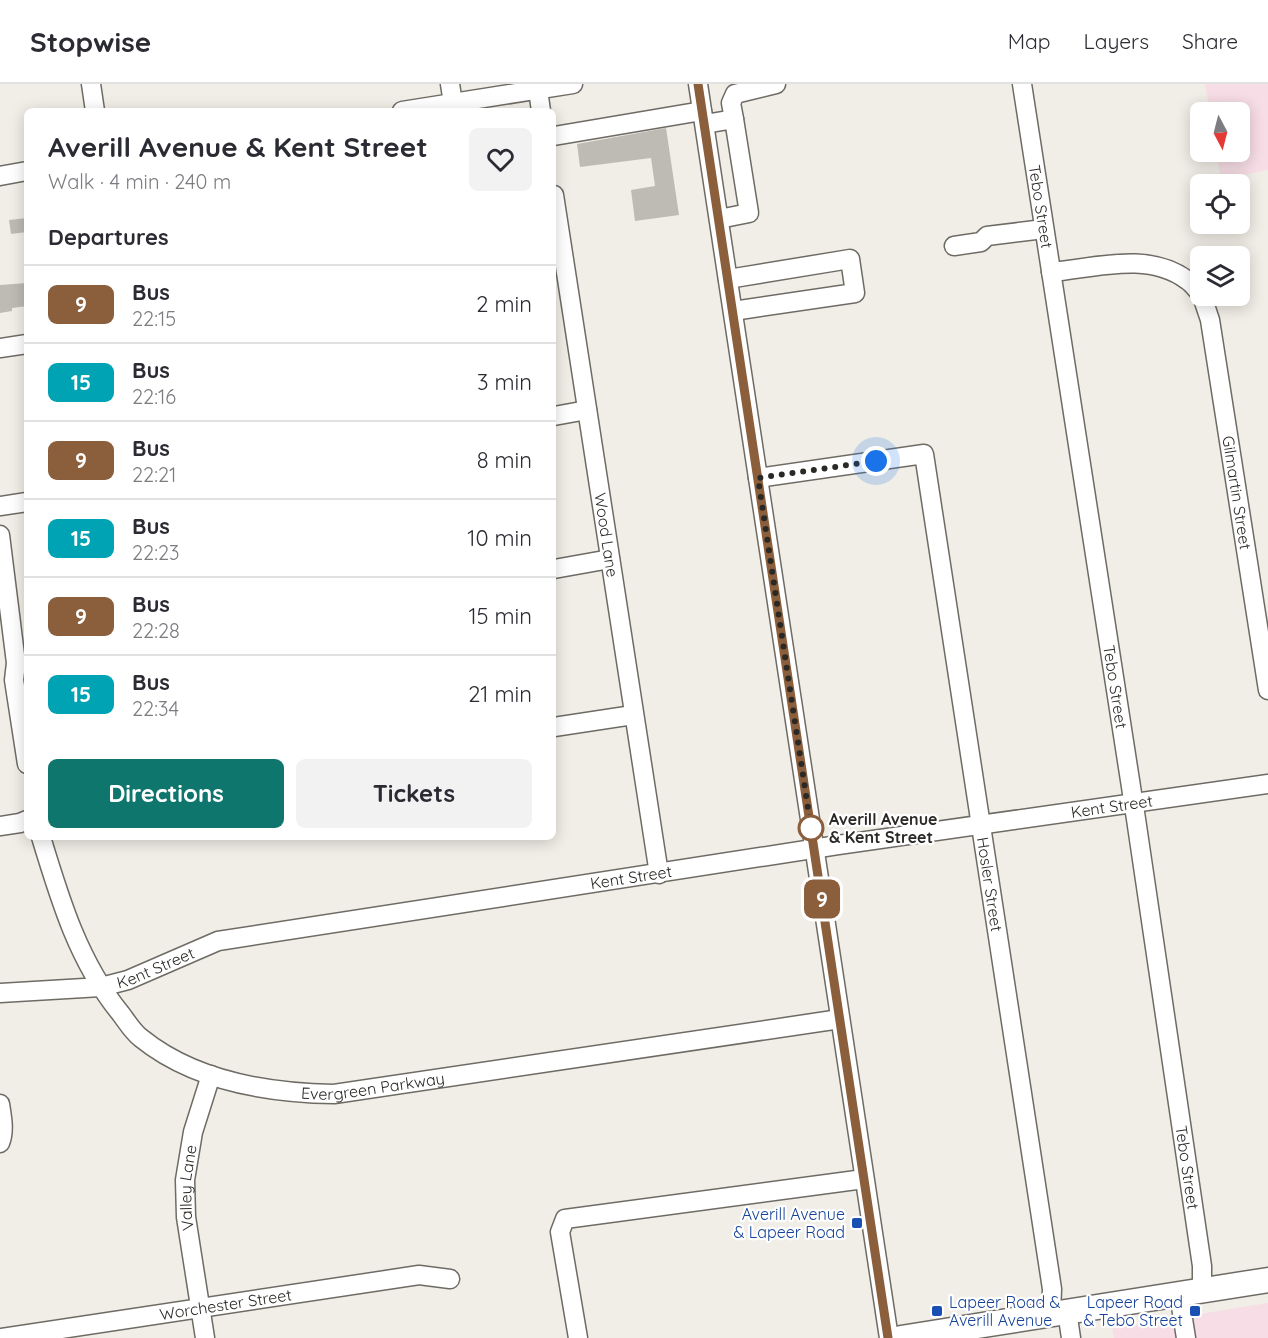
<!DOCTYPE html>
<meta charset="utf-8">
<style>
:root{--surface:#fff;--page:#f2f2f3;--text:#2b2b33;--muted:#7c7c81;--line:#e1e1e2;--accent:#0f766e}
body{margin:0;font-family:Quicksand,sans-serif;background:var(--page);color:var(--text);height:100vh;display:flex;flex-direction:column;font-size:22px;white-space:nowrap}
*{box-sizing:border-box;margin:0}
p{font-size:20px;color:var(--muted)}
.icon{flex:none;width:33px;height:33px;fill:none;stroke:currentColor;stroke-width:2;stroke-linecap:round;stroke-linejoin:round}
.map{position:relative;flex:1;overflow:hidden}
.drawer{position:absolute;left:24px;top:24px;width:532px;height:732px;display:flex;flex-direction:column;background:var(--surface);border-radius:9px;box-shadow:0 3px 15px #0003}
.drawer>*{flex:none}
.badge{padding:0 12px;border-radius:9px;font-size:21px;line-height:39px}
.needle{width:39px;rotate:173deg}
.tools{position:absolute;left:1190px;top:18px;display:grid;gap:12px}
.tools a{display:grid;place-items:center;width:60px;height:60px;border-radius:9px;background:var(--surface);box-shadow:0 3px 15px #0003;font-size:30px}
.you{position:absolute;width:30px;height:30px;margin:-15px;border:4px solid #fff;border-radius:50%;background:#1a73e8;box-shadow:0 0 0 9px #1a73e833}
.map>.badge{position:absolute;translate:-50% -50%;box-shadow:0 0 0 3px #fff}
h2{padding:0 24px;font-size:22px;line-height:54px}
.round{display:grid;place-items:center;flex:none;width:63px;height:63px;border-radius:9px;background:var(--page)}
.summary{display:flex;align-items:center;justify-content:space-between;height:102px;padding:0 24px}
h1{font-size:28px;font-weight:800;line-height:45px}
.cta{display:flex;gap:12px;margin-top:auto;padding:12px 24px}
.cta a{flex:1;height:69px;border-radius:9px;background:var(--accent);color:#fff;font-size:24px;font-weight:800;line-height:69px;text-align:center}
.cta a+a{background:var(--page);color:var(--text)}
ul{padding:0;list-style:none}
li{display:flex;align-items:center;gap:18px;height:78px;padding:0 24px;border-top:2px solid var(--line)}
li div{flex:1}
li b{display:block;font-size:22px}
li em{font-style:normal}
li .badge{min-width:66px;font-weight:700;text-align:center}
header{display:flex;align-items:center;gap:36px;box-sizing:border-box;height:84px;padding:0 30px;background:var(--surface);border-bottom:2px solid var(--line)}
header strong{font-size:28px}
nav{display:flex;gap:33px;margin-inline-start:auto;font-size:21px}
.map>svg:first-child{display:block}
.industrial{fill:#f7dde5}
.building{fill:#bebbb4}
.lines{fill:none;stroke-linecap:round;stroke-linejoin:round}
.minor-casing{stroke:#6e6b65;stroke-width:21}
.major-casing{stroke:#6e6b65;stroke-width:27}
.minor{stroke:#fff;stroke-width:18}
.major{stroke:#fff;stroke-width:24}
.line-casing{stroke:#fff;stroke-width:14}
.line{stroke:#8b5e3c;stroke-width:9}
.walk{stroke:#2a2926;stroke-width:6;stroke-dasharray:0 10.8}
.stop-dot{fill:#fff;stroke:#8b5e3c;stroke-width:3}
.transit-dot{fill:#1a4fb4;stroke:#fff;stroke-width:2}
.labels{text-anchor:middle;stroke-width:4.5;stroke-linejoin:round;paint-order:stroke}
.street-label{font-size:16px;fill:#2a2926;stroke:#fff}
.stop-label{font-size:16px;font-weight:bold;fill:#2a2926;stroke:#fff;text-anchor:start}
.transit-label{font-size:16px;fill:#164399;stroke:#fff;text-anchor:end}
</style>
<header>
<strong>Stopwise</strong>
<nav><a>Map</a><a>Layers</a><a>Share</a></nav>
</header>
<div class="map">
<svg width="1268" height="1254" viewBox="0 0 1268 1254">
<rect width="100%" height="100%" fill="#f1eee7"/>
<path class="industrial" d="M1205,0H1268V86L1221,96L1216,68H1239V28H1210Z
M1268,1219V1254H1114L1112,1244Z"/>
<path class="building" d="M666,44L679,131L635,137L631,106L655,102L651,74L580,83L577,60Z
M27,134V148L11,150L9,136Z
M27,199V222L12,224V227L0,229V201Z"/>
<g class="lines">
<defs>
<g id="minor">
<path d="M91,0L95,27"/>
<path d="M450,0L453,19"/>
<path d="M698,0L889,1254"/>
<path id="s1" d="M1022,0L1136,735L1202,1182V1206"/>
<path d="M538,6L541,27"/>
<path d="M402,27L573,0"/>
<path d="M734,35L731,19L735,10L776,0"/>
<path d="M705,40L734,35L749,129L719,135"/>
<path d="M554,52L702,27"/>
<path d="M0,92L27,87"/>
<path id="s2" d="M554,111L659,790"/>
<path d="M954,162L981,158L987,152L1044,145"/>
<path d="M1051,188C1095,184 1148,167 1187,196C1192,199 1196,205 1200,209"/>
<path d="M728,195L850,175L855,209L733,227"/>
<path id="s3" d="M1202,212L1210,236L1268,606"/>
<path d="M0,264L27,260"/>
<path d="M554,332L587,326"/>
<path id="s4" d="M758,394L924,370L1052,1205L1051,1230"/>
<path d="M0,422L27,418"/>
<path d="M0,451L16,579L14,596L27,680"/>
<path d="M554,485L610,475"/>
<path d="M554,643L633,631"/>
<path d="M0,742L20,739L27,736"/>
<path id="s5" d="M41,753C60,816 79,879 121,930C127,938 133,948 141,954C194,997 267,1009 334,1010L840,935"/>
<path id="s6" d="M0,909L101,903L128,896L218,857L838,761L1268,700"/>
<path d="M0,1020C2,1033 5,1047 0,1059"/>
<path d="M1179,1210L1186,1254"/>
<path d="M1067,1227L1071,1254"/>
<path id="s7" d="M2,1254L419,1191L450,1195"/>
<path id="s8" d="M205,1254L186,1133L185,1096L193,1048L211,991"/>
<path d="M578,1254L560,1148L565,1135L864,1095"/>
</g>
<path id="major" d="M901,1254L1268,1196"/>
</defs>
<use href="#minor" class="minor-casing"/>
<use href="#major" class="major-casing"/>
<use href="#minor" class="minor"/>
<use href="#major" class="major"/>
</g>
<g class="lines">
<defs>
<path id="line" d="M698,0L888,1254"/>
</defs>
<use href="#line" class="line-casing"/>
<use href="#line" class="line"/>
<path class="walk" d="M811,744L758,394L876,377"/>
</g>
<circle class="stop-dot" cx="811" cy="744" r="12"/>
<g class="transit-dot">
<rect x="851" y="1133" width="12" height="12" rx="3"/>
<rect x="931" y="1221" width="12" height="12" rx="3"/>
<rect x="1189" y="1221" width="12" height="12" rx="3"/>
</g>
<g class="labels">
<g class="street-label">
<text dy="6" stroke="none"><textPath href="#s1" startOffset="124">Tebo Street</textPath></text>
<text dy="6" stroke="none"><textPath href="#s3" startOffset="200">Gilmartin Street</textPath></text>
<text dy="6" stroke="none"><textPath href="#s2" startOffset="344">Wood Lane</textPath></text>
<text dy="6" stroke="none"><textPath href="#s1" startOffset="610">Tebo Street</textPath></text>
<text dy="6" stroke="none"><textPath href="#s6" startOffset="1131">Kent Street</textPath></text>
<text dy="6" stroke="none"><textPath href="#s6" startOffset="645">Kent Street</textPath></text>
<text dy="6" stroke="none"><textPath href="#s4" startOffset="603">Hosler Street</textPath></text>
<text dy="6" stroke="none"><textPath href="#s6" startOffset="159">Kent Street</textPath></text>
<text dy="6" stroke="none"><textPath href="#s5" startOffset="471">Evergreen Parkway</textPath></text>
<text dy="6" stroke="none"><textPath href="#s1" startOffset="1096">Tebo Street</textPath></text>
<text dy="6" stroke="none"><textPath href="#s8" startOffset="152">Valley Lane</textPath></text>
<text dy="6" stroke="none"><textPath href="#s7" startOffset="226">Worchester Street</textPath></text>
</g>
<g class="stop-label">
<text x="829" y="741">Averill Avenue<tspan x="829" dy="18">&amp; Kent Street</tspan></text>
</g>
<g class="transit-label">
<text x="845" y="1136">Averill Avenue<tspan x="845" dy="18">&amp; Lapeer Road</tspan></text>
<text x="949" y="1224" text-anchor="start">Lapeer Road &amp;<tspan x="949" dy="18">Averill Avenue</tspan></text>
<text x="1183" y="1224">Lapeer Road<tspan x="1183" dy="18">&amp; Tebo Street</tspan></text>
</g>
</g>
</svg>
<div class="tools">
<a><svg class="needle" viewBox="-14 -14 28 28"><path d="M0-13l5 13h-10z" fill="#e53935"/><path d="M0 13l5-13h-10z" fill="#7c7c81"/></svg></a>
<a><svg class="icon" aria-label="locate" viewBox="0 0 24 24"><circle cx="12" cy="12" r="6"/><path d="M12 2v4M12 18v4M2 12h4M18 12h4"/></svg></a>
<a><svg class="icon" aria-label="layers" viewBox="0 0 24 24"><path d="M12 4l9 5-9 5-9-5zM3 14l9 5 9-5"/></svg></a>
</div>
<div class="you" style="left:876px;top:377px"></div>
<b class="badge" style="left:822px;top:815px;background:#8b5e3c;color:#fff">9</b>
<section class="drawer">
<div class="summary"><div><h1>Averill Avenue &amp; Kent Street</h1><p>Walk · 4 min · 240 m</p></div><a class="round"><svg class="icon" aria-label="heart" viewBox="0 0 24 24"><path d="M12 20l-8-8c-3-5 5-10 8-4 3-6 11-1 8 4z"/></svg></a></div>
<h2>Departures</h2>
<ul>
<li><span class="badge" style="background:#8b5e3c;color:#fff">9</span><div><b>Bus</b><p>22:15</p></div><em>2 min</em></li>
<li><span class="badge" style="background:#00a3b4;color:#fff">15</span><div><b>Bus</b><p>22:16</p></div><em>3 min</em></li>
<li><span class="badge" style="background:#8b5e3c;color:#fff">9</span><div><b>Bus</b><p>22:21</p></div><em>8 min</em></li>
<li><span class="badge" style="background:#00a3b4;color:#fff">15</span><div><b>Bus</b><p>22:23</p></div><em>10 min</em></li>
<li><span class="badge" style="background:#8b5e3c;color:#fff">9</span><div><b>Bus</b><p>22:28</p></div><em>15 min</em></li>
<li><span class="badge" style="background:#00a3b4;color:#fff">15</span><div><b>Bus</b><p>22:34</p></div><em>21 min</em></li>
</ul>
<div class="cta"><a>Directions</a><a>Tickets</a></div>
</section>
</div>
